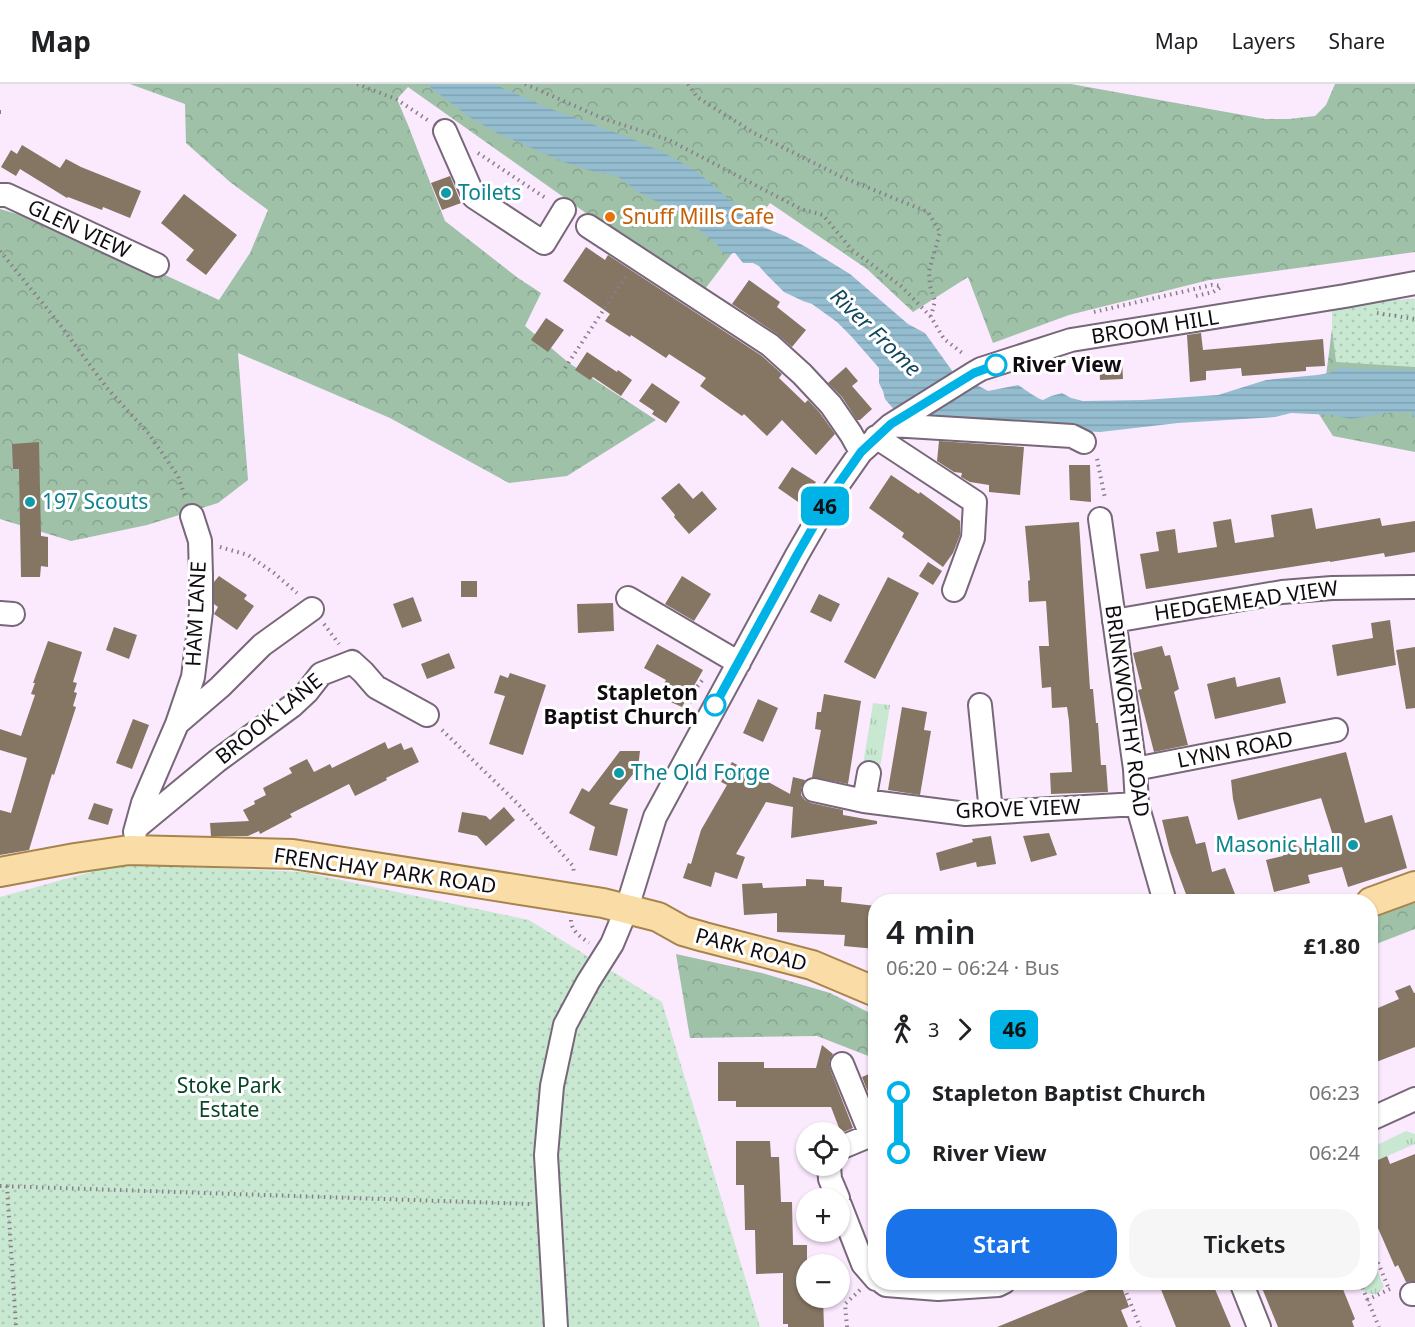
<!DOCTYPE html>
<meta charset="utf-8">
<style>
:root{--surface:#fff;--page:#f6f6f6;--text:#202124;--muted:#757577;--line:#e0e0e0;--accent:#1a73e8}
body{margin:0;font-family:"Noto Sans",sans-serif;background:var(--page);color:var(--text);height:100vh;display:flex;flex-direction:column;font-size:22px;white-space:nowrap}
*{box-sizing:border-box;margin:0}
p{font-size:20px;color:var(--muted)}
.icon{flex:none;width:33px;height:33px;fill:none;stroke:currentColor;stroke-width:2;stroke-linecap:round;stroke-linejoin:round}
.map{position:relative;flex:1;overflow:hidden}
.drawer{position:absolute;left:868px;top:810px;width:510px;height:396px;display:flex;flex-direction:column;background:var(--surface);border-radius:24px;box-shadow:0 2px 4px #0004}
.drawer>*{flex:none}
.badge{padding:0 12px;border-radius:9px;font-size:21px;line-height:39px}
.controls{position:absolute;left:796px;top:1038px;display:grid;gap:12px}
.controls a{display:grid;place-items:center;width:54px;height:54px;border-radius:50%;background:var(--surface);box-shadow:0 2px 4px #0004;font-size:30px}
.map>.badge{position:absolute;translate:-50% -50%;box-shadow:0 0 0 3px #fff}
.legs{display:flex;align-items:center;gap:9px;height:66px;padding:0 18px;font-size:20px}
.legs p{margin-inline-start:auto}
.overview{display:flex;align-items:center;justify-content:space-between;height:102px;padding:0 18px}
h1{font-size:33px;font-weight:600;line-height:45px}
.primary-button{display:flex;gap:12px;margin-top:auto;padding:12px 18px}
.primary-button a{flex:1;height:69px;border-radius:24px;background:var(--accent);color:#fff;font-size:24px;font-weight:600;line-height:69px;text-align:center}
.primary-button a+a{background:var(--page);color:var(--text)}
ul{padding:0 18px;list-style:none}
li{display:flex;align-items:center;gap:21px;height:60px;font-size:22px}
li i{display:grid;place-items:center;width:9px;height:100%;margin:0 8px;background:currentColor}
li i::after{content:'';width:15px;height:15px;margin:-8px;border:4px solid;border-radius:50%;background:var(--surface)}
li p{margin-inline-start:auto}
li:first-child i{background:linear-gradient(#0000 50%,currentColor 0)}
li:last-child i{background:linear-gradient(currentColor 50%,#0000 0)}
header{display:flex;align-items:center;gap:36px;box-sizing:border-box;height:84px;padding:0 30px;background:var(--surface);border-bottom:2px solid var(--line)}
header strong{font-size:28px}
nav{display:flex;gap:33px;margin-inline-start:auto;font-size:21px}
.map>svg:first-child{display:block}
.grass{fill:url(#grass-tufts)}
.forest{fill:url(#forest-crowns)}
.park{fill:url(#park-dots)}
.water{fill:url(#water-rules)}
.building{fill:#857563}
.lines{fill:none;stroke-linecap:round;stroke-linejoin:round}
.minor-casing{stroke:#776779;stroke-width:26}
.major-casing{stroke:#a6854c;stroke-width:32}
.path{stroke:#897d8b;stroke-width:4;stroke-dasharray:1.5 4.5;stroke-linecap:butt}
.minor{stroke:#fff;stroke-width:22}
.major{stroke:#fadda6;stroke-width:28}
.line-1-casing{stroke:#fff;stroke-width:14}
.line-1{stroke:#00b3e6;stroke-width:9}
.culture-dot{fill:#0f9aa8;stroke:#fff;stroke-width:2}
.food-dot{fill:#e8710a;stroke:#fff;stroke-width:2}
.stop-1-dot{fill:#fff;stroke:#00b3e6;stroke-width:3}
.labels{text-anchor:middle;stroke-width:6;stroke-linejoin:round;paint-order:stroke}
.culture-label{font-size:21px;fill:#0d838f;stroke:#fff;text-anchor:start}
.food-label{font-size:21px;fill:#c56008;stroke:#fff;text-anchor:start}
.street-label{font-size:21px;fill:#100b11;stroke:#fff}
.stop-label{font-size:21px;font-weight:bold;fill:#100b11;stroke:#fff;text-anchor:start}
.park-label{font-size:21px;fill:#074526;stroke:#fff}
.water-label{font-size:22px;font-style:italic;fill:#12485d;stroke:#fff}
</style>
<header>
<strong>Map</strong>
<nav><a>Map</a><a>Layers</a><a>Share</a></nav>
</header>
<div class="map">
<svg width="1415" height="1243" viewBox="0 0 1415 1243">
<defs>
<pattern id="grass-tufts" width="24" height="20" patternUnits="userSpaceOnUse" patternTransform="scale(1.5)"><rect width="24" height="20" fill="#c8e8d1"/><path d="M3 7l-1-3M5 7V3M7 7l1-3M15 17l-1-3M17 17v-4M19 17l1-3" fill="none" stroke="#abc6b2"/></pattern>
<pattern id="forest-crowns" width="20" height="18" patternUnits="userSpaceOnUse" patternTransform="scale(1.5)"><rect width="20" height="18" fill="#9ec1a8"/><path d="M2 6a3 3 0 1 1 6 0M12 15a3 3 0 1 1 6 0" fill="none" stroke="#87a490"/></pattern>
<pattern id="park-dots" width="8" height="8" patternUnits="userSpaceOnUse" patternTransform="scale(1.5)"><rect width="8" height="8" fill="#c8e8d1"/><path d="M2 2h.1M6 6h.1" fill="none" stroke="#abc6b2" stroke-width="1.8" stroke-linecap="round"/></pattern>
<pattern id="water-rules" width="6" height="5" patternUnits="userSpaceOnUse" patternTransform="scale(1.5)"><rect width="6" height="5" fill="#95bdd0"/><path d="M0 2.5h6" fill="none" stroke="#7fa1b2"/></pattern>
</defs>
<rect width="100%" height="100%" fill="#fbe9fe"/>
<path class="grass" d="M873,619L890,621L879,690L862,687Z
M1406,1047L1415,1050V1060L1371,1079V1064Z
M1371,1171L1384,1203L1377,1210C1366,1211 1363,1208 1359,1199L1371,1198Z"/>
<path class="forest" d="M130,0H1071L1265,35H1289L1315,32L1326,21L1335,0H1415V168L1209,196L1069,231L993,259L968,193L913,228L867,185L770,119L705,205L600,139L408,3L397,15L408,41L445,137L518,194L541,209L525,242L569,279L656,336L567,392L509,399L390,334L238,269L248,396L218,419L147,441L71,457L0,435V125L24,132L122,171L219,216L250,169L268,126L230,98L186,59L185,20Z
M1415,215V368L1333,352L1315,324L1326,292L1332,245V221Z
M1415,819V845L1371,862V832Z
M676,870L762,889L830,909L876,932V975L817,952L690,954Z"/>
<path class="park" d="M1415,215V283L1336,278L1332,245V221Z
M120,780L303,788L529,836L662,918L760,1243H0V813Z"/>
<path class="water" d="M426,0H494L543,22L635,56L666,70L696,87L745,129L763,143L785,152L806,163L850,190L908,240L925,249L953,288L988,307L1018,301C1025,305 1037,315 1043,316L1051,312L1062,309L1071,314L1083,317L1143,316L1218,311L1266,296L1317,291L1329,289L1341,283L1352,285L1415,286V333L1410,328L1386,329L1351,335L1333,331L1291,329L1275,333L1178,339L1100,348L973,340L897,329L885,315L883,307L879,299V284L851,252L837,238L812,220L803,217L784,208L766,190L759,182L753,179H743L735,169L726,170L721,167L717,160L690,138L665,122L637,107L617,92L595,88L564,78L497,49L468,32Z"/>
<path class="building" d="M22,61L60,84L66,75L81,83L141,107L130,134L103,123L102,126L68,113L67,114L20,85L16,92L1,83L11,66L17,70Z
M450,92L461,119L442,126L431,99Z
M184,110L237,151L206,191L186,176L194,166L161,139Z
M586,163L605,176L608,171L762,272L782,290L779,294L805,319L808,316L820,329L835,350L816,371L782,336L767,352L744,330L742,332L700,302L706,294L669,270L666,274L631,251L630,253L605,237L610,230L563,197Z
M749,196L780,218L777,223L806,246L792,263L777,250L732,220Z
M546,234L564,246L548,268L531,256Z
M1201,249L1203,266L1323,255L1325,282L1306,283V287L1242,292L1241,284L1206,287V296L1190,298L1187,251Z
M587,268L617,288L618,286L632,296L621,312L593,293L590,296L575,286Z
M1099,275H1122L1123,295L1100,296Z
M846,283L858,297L852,302L872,325L860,336H857L842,313L828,299Z
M652,299L680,318L666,339L652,330L654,327L639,317Z
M939,357L1024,363L1020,411L989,408V401L970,398L961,393L962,389L954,388L937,377Z
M39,358L41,452L48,453V483L41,482L40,493H21L19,385H13L12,360Z
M1069,381H1090L1091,418L1070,416Z
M792,383L816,398L801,420L778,404Z
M891,391L919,410L920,408L960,437V451L953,469L943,483L902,453L904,449L869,424Z
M679,399L693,415L702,407L717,425L689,450L674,433L675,431L661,414Z
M1312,424L1316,445L1380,434L1382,442L1415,437V468L1385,473L1384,469L1330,478V477L1146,505L1140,470L1159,467L1156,448L1175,445L1178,469L1217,463L1213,438L1231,435L1235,459L1274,453L1271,431Z
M1079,438L1090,605H1093L1096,639H1098L1101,681H1106L1108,708L1051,710L1050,689L1072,688L1069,637L1067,623L1052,624L1051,603L1042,604L1039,562H1049L1046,517L1029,518L1028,497L1030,496L1025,442Z
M928,478L942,487L933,501L919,492Z
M219,492L247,511L244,515L254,522L237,546L214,530L218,523L214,520V498Z
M682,492L711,510L694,537L665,520Z
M888,493L919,509L875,595L844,578Z
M461,497H477V513H461Z
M819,510L840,520L831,538L810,528Z
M413,513L422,537L402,544L393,520Z
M613,519L614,547L578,549L577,520Z
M1390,536L1396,581L1337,592L1332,561L1373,554L1371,539Z
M114,543L137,551L129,575L106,566Z
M48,557L82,568L73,598L77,599L74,608L77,609L73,622L76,623L54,691L52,690L29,766L0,771V726L11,729L27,674L0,666V645L21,652L35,611L31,610L35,599H33Z
M657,560L703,586L682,623L657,612L666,596L644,584Z
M1162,562L1165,572L1170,571L1179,605L1174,608L1188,661L1154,668L1138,606L1142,605L1133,569Z
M1415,563V624L1406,625L1396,566Z
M449,569L455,584L427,595L421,580Z
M510,589L546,601L523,671L489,660L505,612L494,609L500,591L508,594Z
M1235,593L1237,603L1280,593L1286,619L1215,635L1207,600Z
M824,610L861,617L848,700L812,693L821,646L815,645L817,628H821Z
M758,615L778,624L763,658L743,649Z
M902,623L927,628L924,646L931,647L920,711L888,706Z
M133,635L149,641L132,685L116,679Z
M385,658L388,665L401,659L404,666L412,663L419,678L386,694L387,696L355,712L349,700L290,730L292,733L260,750L259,747L248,752H211L210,739L249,737L243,726L255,720L254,717L266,711L263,704L292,689L289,684L307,675L314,688L330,680L332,684Z
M620,667H640L638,684L609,720L628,725L617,772L589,766L595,743L569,729L582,704L589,708Z
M1346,668L1365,739L1392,731L1407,784L1348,803L1342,783L1308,791L1310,799L1274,808L1266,776L1283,772L1291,758L1304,766L1335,758L1321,714L1238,736L1233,715L1231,696Z
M732,678L790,710L793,693L805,696L801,704V711L805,716L811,719L843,726V731L877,737V740L791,754L793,723L766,718L736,770L745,773L737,795L715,788L711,803L683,794L688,779L691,780L701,746L727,701L721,698Z
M94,719L113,725L108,741L88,735Z
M504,723L515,736L486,762L477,752L458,748L462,728L486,732L490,736Z
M1188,732L1196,760L1205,758L1212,788L1225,784L1238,818H1189L1170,768L1162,736Z
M1049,749L1057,771L1031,778L1023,752Z
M991,752L996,780L977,783L976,778L940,787L936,769L973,758L972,755Z
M806,795L824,796V802L842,803L841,818L876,822V865L844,862L845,851L777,848V829L744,831L742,800L762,799L763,804L806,802Z
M1410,901L1414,909H1415V963L1371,980V927L1399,915L1395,907Z
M822,961L833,970L829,978L830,985L853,1044L841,1049L831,1023H736V1017H718V978H764V984H816Z
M876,987V1028L862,993Z
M736,1057H770L771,1073H779L781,1118H792L793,1161H807V1214H823L824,1243H788V1240H783V1189L756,1190L755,1146H745L744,1101H736Z
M1415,1070V1197L1406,1198L1398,1181L1395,1183L1371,1128V1079L1387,1072L1390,1080Z
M1117,1198H1120L1129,1223L1121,1226L1128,1243H997L1103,1200L1104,1204Z
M1158,1198H1212L1231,1243H1176Z
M1275,1198H1340L1355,1235L1352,1237L1354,1243H1278L1262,1204Z"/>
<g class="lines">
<defs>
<path id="minor" d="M445,47L474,113L544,159L564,126
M0,111H7L157,181
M588,142L770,261L802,290L831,321L851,350L861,368
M891,341L1072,352L1084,358
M876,353L975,418L973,454L954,506
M1100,435L1135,685L1137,720L1165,818
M628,514L739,579
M0,529L13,530
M1114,537L1282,508L1332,504L1415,503
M980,621L991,728
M178,639L220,603L262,561L312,525
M1135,685L1336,646
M814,706L864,717L966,730L1137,720
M864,717L869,689
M137,743L217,677L292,622L307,608L321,590L352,578L363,588L376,603L427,631
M135,748L143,719L177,640L193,593L201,528V491L200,457L192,432
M842,980L871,1051
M1371,1035L1415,1015
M840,1064L876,1049
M829,1082L830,1095L838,1114
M840,1121L863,1180L876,1195
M882,1198L886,1201L938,1205L998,1201L1004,1198
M1241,1198L1259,1243
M1412,1210H1415
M556,1243L546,1071L552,1002L565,941L588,898L612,860L627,824L655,733L797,471L835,405L861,368L891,341L974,289L981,285L1071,256L1345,212L1415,199"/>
<path id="major" d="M0,788L75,774L129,766L293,770L603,819L658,833L683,847L704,853L812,881L876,908
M1371,818L1415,802"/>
</defs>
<use href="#minor" class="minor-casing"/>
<use href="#major" class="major-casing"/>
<path class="path" d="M357,0L396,15L429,37
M525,0L602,34L669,56L801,125L823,131L852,166L901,202L931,233L944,255L965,271
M688,0L697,13L754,49L842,93L928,128L940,148L929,187L930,202L935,217L931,232
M0,28H1
M478,69L547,115
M0,167L58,238L107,304L149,350L178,392L186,415
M1196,212L1213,208L1223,202
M1094,228L1212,201L1223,202
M1377,229L1415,235
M565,284L626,192
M1097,375L1105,414
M220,463L248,471L274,489L297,509
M324,540L339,560
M682,635L697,603L704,594
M442,646L518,720L573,782L574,789
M571,836C571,847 581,853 589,859
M0,1102L530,1120
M7,1102L16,1243
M1371,1162L1389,1205
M1122,1198L1140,1243
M1360,1198L1379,1243
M1367,1216L1392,1204H1394
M847,1243L845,1220L860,1206"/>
<use href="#minor" class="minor"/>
<use href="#major" class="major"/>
</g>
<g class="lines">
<defs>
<path id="line-1" d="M715,621L797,471L835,405L861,368L891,340L974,289L996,281"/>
</defs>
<use href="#line-1" class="line-1-casing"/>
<use href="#line-1" class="line-1"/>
</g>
<g class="culture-dot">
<circle cx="446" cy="109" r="6"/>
<circle cx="30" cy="418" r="6"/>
<circle cx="619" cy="689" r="6"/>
<circle cx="1353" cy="761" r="6"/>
</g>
<circle class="food-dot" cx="610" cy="133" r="6"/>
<g class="stop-1-dot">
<circle cx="996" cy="281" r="10"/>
<circle cx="715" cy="621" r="10"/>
</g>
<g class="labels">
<g class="culture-label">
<text x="458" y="116">Toilets</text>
<text x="42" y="425">197 Scouts</text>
<text x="631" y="696">The Old Forge</text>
<text x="1341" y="768" text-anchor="end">Masonic Hall</text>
</g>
<g class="food-label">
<text x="622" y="140">Snuff Mills Cafe</text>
</g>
<g class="street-label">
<text transform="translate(79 145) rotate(25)" y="7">GLEN VIEW</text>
<text transform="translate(1155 243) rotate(-9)" y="7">BROOM HILL</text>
<text transform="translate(1246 517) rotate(-8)" y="7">HEDGEMEAD VIEW</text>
<text transform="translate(196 530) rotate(-87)" y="7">HAM LANE</text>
<text transform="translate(1127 627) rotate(82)" y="7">BRINKWORTHY ROAD</text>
<text transform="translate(269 635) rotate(-39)" y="7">BROOK LANE</text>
<text transform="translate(1235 666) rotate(-11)" y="7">LYNN ROAD</text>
<text transform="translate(1018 725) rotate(-2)" y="7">GROVE VIEW</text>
<text transform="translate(385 787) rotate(8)" y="7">FRENCHAY PARK ROAD</text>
<text transform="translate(751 866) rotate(15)" y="7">PARK ROAD</text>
</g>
<g class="stop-label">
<text x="1012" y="288">River View</text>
<text x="698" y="616" text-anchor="end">Stapleton<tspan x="698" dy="24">Baptist Church</tspan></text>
</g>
<g class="park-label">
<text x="229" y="1009">Stoke Park<tspan x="229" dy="24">Estate</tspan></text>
</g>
<g class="water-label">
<text transform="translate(876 248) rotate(44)" y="8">River Frome</text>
</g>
</g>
</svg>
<div class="controls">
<a><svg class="icon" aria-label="locate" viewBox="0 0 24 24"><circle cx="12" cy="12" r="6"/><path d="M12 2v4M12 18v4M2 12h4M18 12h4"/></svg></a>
<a>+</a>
<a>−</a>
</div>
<b class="badge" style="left:825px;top:422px;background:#00b3e6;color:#111">46</b>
<section class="drawer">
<div class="overview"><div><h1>4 min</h1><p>06:20 – 06:24 · Bus</p></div><b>£1.80</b></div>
<div class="legs"><svg class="icon" aria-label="walk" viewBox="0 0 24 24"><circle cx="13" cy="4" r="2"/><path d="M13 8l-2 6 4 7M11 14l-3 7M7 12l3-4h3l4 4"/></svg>3<svg class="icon" aria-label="forward" viewBox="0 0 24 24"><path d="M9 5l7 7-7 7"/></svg><b class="badge" style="background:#00b3e6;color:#111">46</b></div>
<ul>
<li><i style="color:#00b3e6"></i><b>Stapleton Baptist Church</b><p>06:23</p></li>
<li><i style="color:#00b3e6"></i><b>River View</b><p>06:24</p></li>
</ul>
<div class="primary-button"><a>Start</a><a>Tickets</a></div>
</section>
</div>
